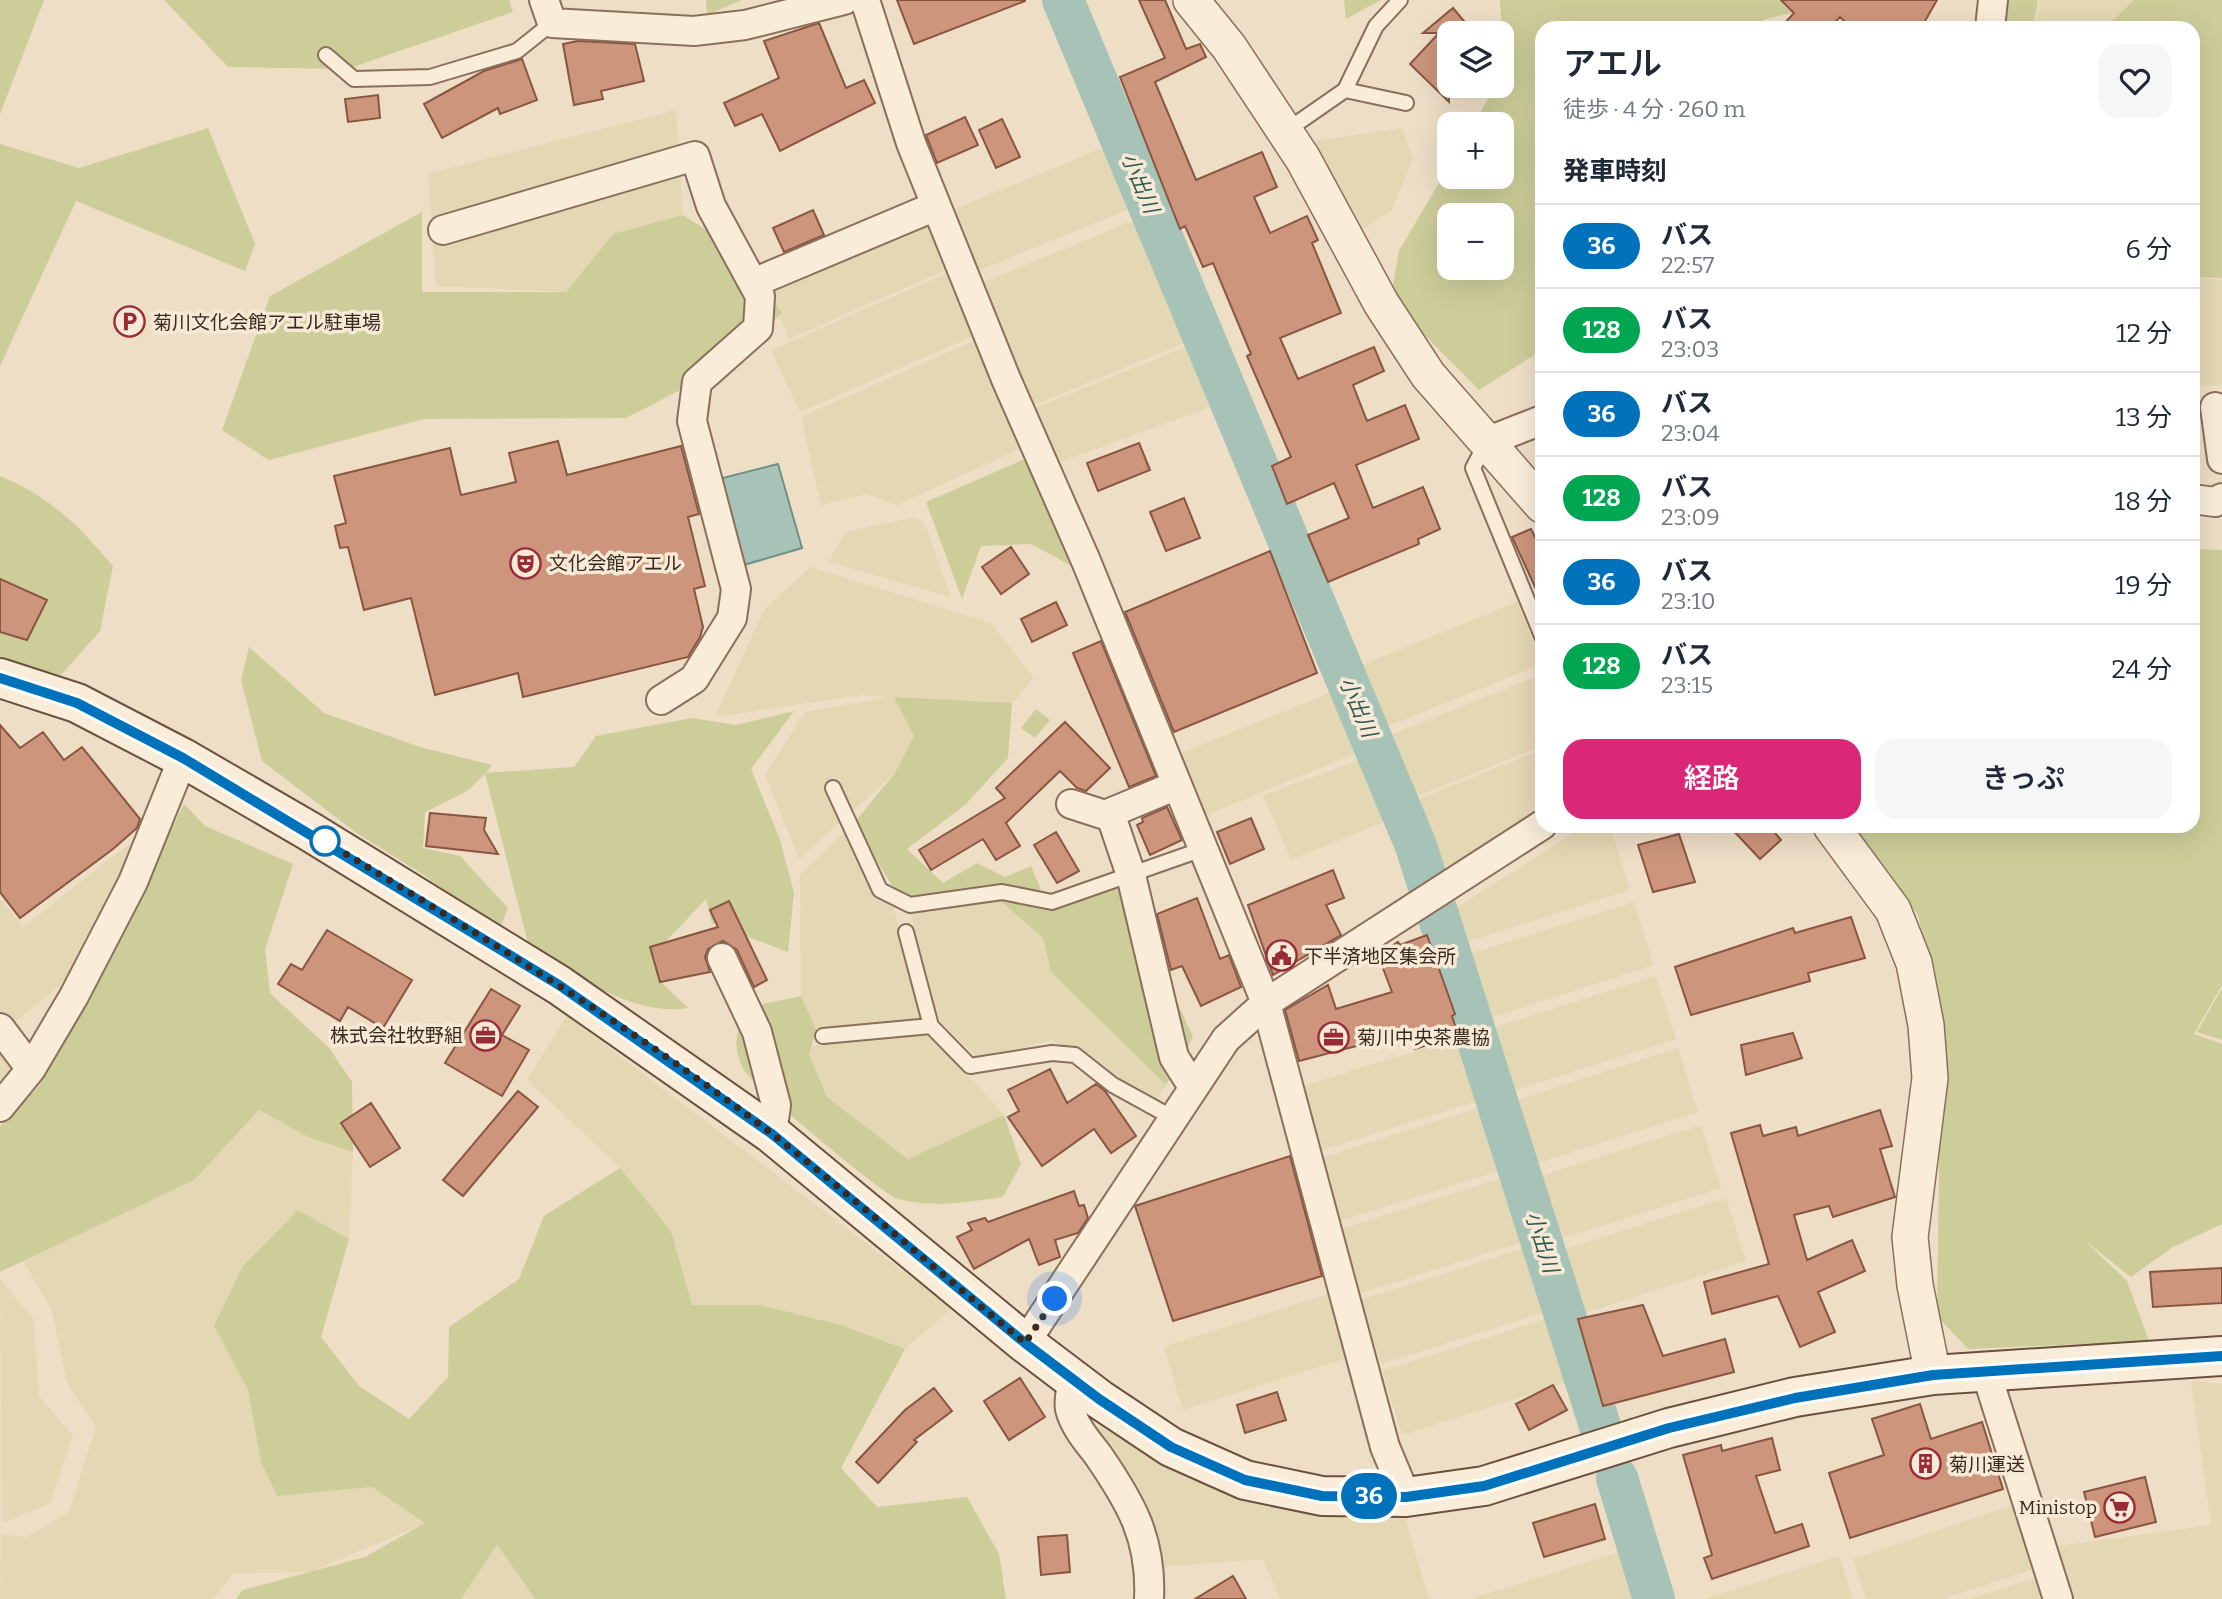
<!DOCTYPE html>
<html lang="ja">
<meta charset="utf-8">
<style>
:root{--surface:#fff;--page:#f6f6f7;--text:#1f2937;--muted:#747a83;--line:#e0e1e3;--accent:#db2777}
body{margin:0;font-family:Bitter,"Noto Sans JP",serif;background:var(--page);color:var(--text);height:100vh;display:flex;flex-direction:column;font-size:26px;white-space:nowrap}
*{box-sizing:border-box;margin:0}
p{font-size:23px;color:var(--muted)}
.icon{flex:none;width:38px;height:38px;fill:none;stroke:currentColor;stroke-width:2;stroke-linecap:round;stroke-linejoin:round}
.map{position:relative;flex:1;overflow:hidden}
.side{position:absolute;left:1535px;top:21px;width:665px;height:812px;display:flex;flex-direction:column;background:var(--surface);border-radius:21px;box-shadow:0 7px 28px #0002}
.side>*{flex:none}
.badge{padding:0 14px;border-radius:23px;font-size:24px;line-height:46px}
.buttons{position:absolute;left:1437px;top:21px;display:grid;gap:14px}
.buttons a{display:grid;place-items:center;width:77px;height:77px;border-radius:14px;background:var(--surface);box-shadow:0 7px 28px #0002;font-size:35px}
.you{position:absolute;width:35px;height:35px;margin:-18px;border:5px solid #fff;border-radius:50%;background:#1a73e8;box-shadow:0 0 0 10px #1a73e833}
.map>.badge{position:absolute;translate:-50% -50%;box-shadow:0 0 0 4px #fff}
h2{padding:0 28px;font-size:26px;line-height:63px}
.round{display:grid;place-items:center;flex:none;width:74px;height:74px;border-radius:21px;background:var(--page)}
.head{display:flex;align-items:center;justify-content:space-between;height:119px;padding:0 28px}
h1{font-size:33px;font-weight:600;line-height:52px}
.primary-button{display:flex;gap:14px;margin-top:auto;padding:14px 28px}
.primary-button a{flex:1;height:80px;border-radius:21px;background:var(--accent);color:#fff;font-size:28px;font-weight:600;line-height:80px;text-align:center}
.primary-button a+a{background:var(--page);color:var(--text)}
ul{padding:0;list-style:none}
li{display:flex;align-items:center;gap:21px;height:84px;padding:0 28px;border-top:2px solid var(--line)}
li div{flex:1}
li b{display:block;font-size:26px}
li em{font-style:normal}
li .badge{min-width:77px;font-weight:700;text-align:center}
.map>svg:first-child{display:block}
.farmland{fill:#e4d7b3}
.green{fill:#cccd99;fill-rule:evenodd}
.water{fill:#a7c2b7;stroke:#6d9184;stroke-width:2}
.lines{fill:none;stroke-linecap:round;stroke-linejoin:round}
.river{stroke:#a7c2b7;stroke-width:42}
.building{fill:#cd957c;stroke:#895641;stroke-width:2}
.service-casing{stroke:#8a6f5b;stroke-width:18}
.minor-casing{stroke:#8a6f5b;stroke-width:32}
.tertiary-casing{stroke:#8a6f5b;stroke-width:38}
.secondary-casing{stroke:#6c503e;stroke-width:42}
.service{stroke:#f9ecd9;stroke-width:14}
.minor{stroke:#f9ecd9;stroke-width:28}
.tertiary{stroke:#f9ecd9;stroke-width:35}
.secondary{stroke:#f9ecd9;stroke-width:38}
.line-casing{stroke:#fff;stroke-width:16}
.line{stroke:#0072bc;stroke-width:10}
.walk{stroke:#3a291f;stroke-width:7;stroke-dasharray:0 12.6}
.stop-dot{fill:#fff;stroke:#0072bc;stroke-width:3.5}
.labels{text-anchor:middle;stroke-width:7;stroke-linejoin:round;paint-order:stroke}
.poi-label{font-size:19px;fill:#3a291f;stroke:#f6e9d5;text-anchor:start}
.water-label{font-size:21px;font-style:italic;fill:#2e5a53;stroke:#f6e9d5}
</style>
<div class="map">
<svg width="2222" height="1599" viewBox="0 0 2222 1599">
<rect width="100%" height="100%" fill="#eedec6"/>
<path class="farmland" d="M2039,0H2134L2113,20L2089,28H2035Z
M676,110L683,215L613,234L566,292L436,286L428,174Z
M1402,128L1413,158L1392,210L1359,231L1313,141Z
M1110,145L1135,207L970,274L945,213Z
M931,217L950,268L789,339L766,285Z
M1137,219L1187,342L1022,410L972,287Z
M950,272L975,335L800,412L771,350Z
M2193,277L2222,280V385L2193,386Z
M976,340L1024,447L897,505L867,494L821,505L801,417Z
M1193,344L1219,404L1052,465L1028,411Z
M916,517L926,527L951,597L829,562L845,532Z
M810,567L991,623L1034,678L1012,703L895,697L914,735L895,773L799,859L765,775L805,712L890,697L863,695L715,717L764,610Z
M1517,602L1542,664L1376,731L1352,669Z
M1542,674V746L1408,800L1383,738Z
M1339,689L1364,750L1199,818L1174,756Z
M1542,749V809L1451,866L1430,860L1409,803Z
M1365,758L1391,819L1291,860L1263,795Z
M854,823L893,907L926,1018L816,1030L801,996L800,875Z
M1586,826H1610L1630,890L1460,944L1451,911Z
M130,843L117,887L63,983L9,1027L0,1014V899L23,927Z
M1000,902L1043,938L1051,972L1166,1085L1153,1105L1052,1040L979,1059L939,1021L911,913Z
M1634,902L1654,965L1484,1020L1464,956Z
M1656,976L1676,1039L1506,1093L1486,1030Z
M567,1016L952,1308L905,1349L841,1325L759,1305H691L671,1231L620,1168L527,1080Z
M931,1034L1004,1115L908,1159L827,1097L805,1047Z
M1461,1037L1480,1100L1310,1154L1290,1090Z
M1678,1048L1698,1112L1528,1166L1508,1103Z
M0,1050L16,1072L0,1087Z
M1484,1106L1504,1169L1334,1223L1315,1160Z
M259,1110L308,1137L353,1152L349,1239L314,1220L214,1326L248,1390L261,1462L277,1496L372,1487L426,1523L310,1572L234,1573L213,1599H0L1,1534L27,1537L69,1512L96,1427L67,1383L52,1310L23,1261L194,1180Z
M1701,1125L1721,1188L1551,1242L1531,1179Z
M1508,1176L1528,1240L1358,1294L1338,1230Z
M1726,1198L1746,1261L1576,1316L1556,1252Z
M1531,1246L1551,1310L1381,1364L1361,1300Z
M0,1279L34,1320L39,1397L73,1435L50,1504L2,1523Z
M1334,1292L1353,1356L1183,1410L1164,1347Z
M1552,1317L1572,1381L1402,1435L1382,1371Z
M2191,1381L2222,1384V1599H2072L2058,1546L2211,1525Z
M1099,1426L1164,1462L1256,1502L1403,1512L1429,1599H1280L1263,1559L1160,1567L1090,1429Z
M2019,1503L2034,1569L1943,1599H1866L1853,1559Z
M497,1543L535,1599H461Z
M1625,1550L1641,1599H1471Z
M1839,1556L1853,1599H1705Z
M2045,1575L2053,1599H1970Z"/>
<path class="green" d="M0,0H44L0,114Z
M164,0H509L513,12L347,69L228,67Z
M706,0H742L707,15Z
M1344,0H1381L1346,19Z
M1500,0H1847L1762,20L1764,28H1542V350L1479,390L1390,300L1399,251L1449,166V177H1502V124H1473L1496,86H1502L1504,72ZM1449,215H1502V268H1449Z
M2003,0H2038L2033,28H2001Z
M2134,0H2222V278L2193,277L2199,237L2193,208V28H2095L2113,20Z
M208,128L255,244L245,271L76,201L0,366V144L79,168Z
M422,212V292H566L613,234L683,215L742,253L782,313L723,368L626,418L424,419L269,460L222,430L270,296Z
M1027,458L1077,569L1031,544L981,546L962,599L926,502Z
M0,476C51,497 78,525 113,566L100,631L61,675L0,660Z
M2193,549L2222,550V985L2194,1034L2222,1044V1224L2173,1247L2131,1277L2084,1240L2127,1281L2149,1341L1968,1349L1937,1316L1941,1022L1918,915L1850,826H2193Z
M249,647L324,713L420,747L492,765L486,773L574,767L596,736L692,718L736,725L794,711L751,769L780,840L794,893L788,952L712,923L706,899L656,952L661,982L688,1008C633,1017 574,974 529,947L485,774L467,791L425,812L423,848L460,856L508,908L501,926L483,917L422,874L355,832L262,761L241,680Z
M894,697L1012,703L1008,758L965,805L907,849L943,883L977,863L1005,877L1031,866L1041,890L1074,901L1122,880L1193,1037L1166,1085L1051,972L1043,938L1001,902L911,913L900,899L854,823L895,773L914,736Z
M1036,709L1050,720L1035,738L1021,728Z
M184,804L205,826L293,864L265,949L270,993L329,1048L352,1082L353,1152L308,1137L259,1110L194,1180L0,1272V1126L39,1086L84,1005Z
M2222,988V1040L2197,1032Z
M801,996L816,1030L809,1055L827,1097L908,1159L1004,1115L1021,1164L1003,1197C967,1202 931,1209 896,1198C882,1194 751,1084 744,1070C732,1048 736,1029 745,1008Z
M620,1168L671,1231L692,1305H759L841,1325L905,1349L841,1468L877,1507L967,1497L999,1554L1006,1599H535L497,1544L461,1599H236L243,1590L365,1557L425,1523L372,1487L277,1496L261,1462L248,1390L214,1326L243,1266L298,1210L349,1239L321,1337L359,1386L409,1419L448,1377L449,1327L519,1279L544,1216Z"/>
<path class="water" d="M778,464L802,548L744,565L719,479Z"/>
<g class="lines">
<path class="river" d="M1063,0L1416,846L1602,1432
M1617,1478L1654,1599"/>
</g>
<path class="building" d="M897,0H1025V1L914,44Z
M1139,0H1165L1186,49L1200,44L1206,57L1155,82L1196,180L1262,152L1277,187L1254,197L1270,233L1307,216L1318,240L1312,243L1341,313L1280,338L1298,379L1374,347L1384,371L1353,385L1367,421L1405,405L1419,439L1356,465L1373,508L1423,487L1440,529L1418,539L1419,544L1328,582L1308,535L1349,518L1334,483L1287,504L1272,466L1291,457L1247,356L1251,354L1213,263L1203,267L1185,226L1180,229L1120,77L1165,58Z
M1781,0H1937L1921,28H1851L1840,17L1830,28H1780L1794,13Z
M1453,8L1474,33H1449V102L1410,64L1439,33H1423Z
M819,23L846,88L864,80L875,103L780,151L762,114L735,126L724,103L779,78L764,41Z
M578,41L635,44L644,81L601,91L603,99L574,105L563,44Z
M522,59L537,100L500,114L498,108L442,138L424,104L484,71Z
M378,95L380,118L348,122L345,99Z
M965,117L978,145L937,163L926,135Z
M1002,119L1020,157L996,168L979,130Z
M813,210L824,235L784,252L773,228Z
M558,441L567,475L681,446L699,514L688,517L705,586L694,589L703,627L700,637L688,657L523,697L518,673L435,695L411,598L364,610L348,547L340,548L335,526L346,523L334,476L450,448L461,495L516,482L509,453Z
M1139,443L1150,470L1098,491L1087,463Z
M1184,498L1200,538L1166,551L1150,512Z
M1531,529L1542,551V602L1512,537Z
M1011,547L1029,574L1001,594L982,567Z
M1270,551L1317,673L1174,732L1125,612Z
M0,579L47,600L27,640L0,632Z
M1056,602L1067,625L1032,642L1021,619Z
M1101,641L1156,776L1129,787L1073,653Z
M1065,722L1110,768L1086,791L1077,788L1060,771L1006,823L1020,846L996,860L983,839L931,870L919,850L1005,798L996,788Z
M0,725L20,748L43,732L64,760L82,747L140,819L137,828L113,849L20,918L0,892Z
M1167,807L1182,840L1150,855L1137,825L1143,822L1142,818Z
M430,813L486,818L484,830L498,854L426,846Z
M1251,818L1264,849L1230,864L1217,832Z
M1729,826H1769L1781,840L1760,859Z
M1056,832L1079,871L1057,883L1034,845Z
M1679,834L1695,882L1653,892L1638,845Z
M1333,870L1344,898L1326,905L1341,935L1273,975L1248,905Z
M1197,898L1220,959L1229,955L1241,987L1201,1006L1182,966L1171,970L1157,914Z
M729,901L767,980L754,987L737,950L723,941L708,949L705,957L710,972L660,982L650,947L718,927L710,910Z
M1851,917L1865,958L1808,973L1810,981L1691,1015L1675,967L1793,928L1795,933Z
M327,930L412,980L383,1028L348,1007L340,1021L278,984L291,964L302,970Z
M1427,935L1455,1014L1452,1016L1458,1035L1415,1049L1410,1032L1299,1061L1285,1010L1328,985L1336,1009L1392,992L1378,955L1398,942L1400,945Z
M491,989L520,1006L502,1035L529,1050L502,1096L445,1063Z
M1793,1033L1802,1058L1746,1075L1741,1045Z
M1050,1069L1067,1103L1096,1084L1105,1091L1136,1136L1111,1153L1094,1129L1042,1166L1008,1117L1019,1111L1008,1090Z
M518,1091L538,1107L463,1196L443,1180Z
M371,1103L400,1148L370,1167L341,1123Z
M1880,1110L1892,1146L1880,1149L1895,1197L1833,1217L1829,1206L1794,1215L1807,1260L1852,1240L1865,1271L1818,1292L1835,1332L1800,1347L1778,1296L1712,1314L1704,1282L1769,1264L1731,1133L1760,1125L1763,1136L1796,1127L1798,1136Z
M1290,1156L1322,1276L1173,1321L1135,1206Z
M1074,1191L1079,1206L1084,1205L1088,1218L1078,1233L1055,1240L1060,1257L1039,1265L1029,1239L974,1269L957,1237L972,1230L968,1223L985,1218L988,1222Z
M2222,1268V1303L2153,1307L2150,1272Z
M1643,1305L1663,1356L1725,1339L1734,1372L1603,1406L1578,1319Z
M1020,1378L1045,1417L1009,1440L984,1401Z
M1553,1385L1567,1410L1529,1430L1516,1404Z
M934,1388L952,1411L914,1440L917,1442L878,1483L856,1462L905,1410Z
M1277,1392L1286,1420L1245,1433L1237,1405Z
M1920,1404L1931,1439L1982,1422L2003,1489L1850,1538L1829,1473L1884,1455L1872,1419Z
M1772,1438L1780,1470L1756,1476L1775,1533L1802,1524L1809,1546L1712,1579L1704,1558L1712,1555L1683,1455L1721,1445L1722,1451Z
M2145,1477L2156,1522L2095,1537L2084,1492Z
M1595,1504L1605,1539L1544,1557L1533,1523Z
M1067,1535L1070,1572L1041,1575L1038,1537Z
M1233,1576L1246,1599H1195Z"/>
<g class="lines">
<defs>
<path id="service" d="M326,55L354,79L430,77L517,51L552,23
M1345,90L1406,103
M1286,131L1345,90L1376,26L1400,0
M1486,443L1473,468L1542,636
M833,788L880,890L910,905L1002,892L1052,902L1203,849
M931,1026L970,1066L1052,1053L1075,1055L1113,1085L1173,1118
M823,1036L931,1026L906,932"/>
<path id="minor" d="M544,0L552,23L694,31L745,25L844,0
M865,0L911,143L1006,379L1086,561L1266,1003L1385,1447L1406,1497
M1990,28L1993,0
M443,230L695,156L711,206L760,296L758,328L697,382L692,421L736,589L732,618L694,679L661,700
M753,283L936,206
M2215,407L2222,459
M1486,442L1542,420
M2200,500L2215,502L2222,498
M1071,804L1105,815L1177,785
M1110,813L1131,875L1174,1057L1193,1087
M722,958L757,1032L776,1105L772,1134
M0,1028L31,1069L0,1107
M31,1069L74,996L133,882L183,758
M1025,1343L1226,1039L1266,1003L1542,825
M1986,1372L2058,1599
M1073,1377C1072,1386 1068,1400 1070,1409C1074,1426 1088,1442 1098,1455C1131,1503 1152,1539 1149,1599"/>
<path id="tertiary" d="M1191,0L1229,47L1303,159L1381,303L1428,375L1542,505
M1831,826L1893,910L1914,963L1926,1025L1930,1078L1910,1237L1915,1285L1933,1375"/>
<path id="secondary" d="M0,678L77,703L183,758L309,831L559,985L772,1134L1025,1343L1099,1399L1171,1447L1245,1480L1322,1496L1406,1497L1484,1486L1669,1428L1795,1397L1933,1375L2222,1356"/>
</defs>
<use href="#service" class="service-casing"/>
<use href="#minor" class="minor-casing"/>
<use href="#tertiary" class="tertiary-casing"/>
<use href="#secondary" class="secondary-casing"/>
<use href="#service" class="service"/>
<use href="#minor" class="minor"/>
<use href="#tertiary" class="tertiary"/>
<use href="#secondary" class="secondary"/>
</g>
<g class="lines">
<defs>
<path id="line" d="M0,678L77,703L183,758L559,985L772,1134L1025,1343L1099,1399L1171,1447L1245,1480L1322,1496L1406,1497L1484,1486L1669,1428L1795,1398L1933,1375L2222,1356"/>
</defs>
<use href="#line" class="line-casing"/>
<use href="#line" class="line"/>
<path class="walk" d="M325,841C477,934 631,1025 772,1134C858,1201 941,1274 1025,1343L1055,1299"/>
</g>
<defs>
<symbol id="parking-ring" viewBox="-11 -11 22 22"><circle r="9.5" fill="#f6e9d5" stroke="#992b37" stroke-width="1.5"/><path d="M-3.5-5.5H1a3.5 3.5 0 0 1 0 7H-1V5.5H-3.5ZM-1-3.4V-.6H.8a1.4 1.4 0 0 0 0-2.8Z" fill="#992b37"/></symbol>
<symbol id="theatre-ring" viewBox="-11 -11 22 22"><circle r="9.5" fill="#f6e9d5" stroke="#992b37" stroke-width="1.5"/><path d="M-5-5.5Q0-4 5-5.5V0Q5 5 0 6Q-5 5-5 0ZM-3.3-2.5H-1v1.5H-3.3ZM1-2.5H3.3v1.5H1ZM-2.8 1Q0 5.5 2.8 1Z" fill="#992b37"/></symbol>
<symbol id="civic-ring" viewBox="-11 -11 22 22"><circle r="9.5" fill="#f6e9d5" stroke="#992b37" stroke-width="1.5"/><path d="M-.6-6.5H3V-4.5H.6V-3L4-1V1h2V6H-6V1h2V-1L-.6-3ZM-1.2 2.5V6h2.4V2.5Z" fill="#992b37"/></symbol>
<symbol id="office-ring" viewBox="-11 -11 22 22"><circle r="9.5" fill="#f6e9d5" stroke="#992b37" stroke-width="1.5"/><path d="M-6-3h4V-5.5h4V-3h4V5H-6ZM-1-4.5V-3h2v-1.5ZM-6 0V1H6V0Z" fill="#992b37"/></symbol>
<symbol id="building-ring" viewBox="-11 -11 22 22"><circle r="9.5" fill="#f6e9d5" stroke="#992b37" stroke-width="1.5"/><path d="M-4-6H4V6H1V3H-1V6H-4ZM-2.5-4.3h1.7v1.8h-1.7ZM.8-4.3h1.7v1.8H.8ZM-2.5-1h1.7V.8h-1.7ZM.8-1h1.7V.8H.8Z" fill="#992b37"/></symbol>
<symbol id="supermarket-ring" viewBox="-11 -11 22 22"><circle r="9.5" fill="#f6e9d5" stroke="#992b37" stroke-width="1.5"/><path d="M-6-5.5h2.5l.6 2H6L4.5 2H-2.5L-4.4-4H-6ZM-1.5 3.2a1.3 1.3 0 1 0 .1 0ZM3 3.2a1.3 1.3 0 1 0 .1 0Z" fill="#992b37"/></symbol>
</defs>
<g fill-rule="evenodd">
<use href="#parking-ring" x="112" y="304" width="35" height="35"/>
<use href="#theatre-ring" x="508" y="546" width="35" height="35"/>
<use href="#civic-ring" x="1264" y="938" width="35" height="35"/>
<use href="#office-ring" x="468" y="1018" width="35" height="35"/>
<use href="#office-ring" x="1316" y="1020" width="35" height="35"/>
<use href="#building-ring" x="1908" y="1446" width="35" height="35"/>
<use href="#supermarket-ring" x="2102" y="1490" width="35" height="35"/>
</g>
<circle class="stop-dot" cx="325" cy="841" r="14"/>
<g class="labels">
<g class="poi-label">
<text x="153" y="329">菊川文化会館アエル駐車場</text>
<text x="549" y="570">文化会館アエル</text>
<text x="1304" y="963">下半済地区集会所</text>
<text x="463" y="1042" text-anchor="end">株式会社牧野組</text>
<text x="1357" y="1044">菊川中央茶農協</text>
<text x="1949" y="1471">菊川運送</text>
<text x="2097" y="1514" text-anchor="end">Ministop</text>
</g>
<g class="water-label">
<text transform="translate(1140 183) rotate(67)" y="7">小出川</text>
<text transform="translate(1358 707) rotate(67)" y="7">小出川</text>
<text transform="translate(1542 1242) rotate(72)" y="7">小出川</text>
</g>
</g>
</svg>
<div class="buttons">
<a><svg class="icon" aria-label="layers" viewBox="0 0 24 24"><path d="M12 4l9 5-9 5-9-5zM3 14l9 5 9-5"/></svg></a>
<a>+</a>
<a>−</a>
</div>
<div class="you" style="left:1055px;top:1299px"></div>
<b class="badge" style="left:1369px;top:1496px;background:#0072bc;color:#fff">36</b>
<section class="side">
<div class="head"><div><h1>アエル</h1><p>徒歩 · 4 分 · 260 m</p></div><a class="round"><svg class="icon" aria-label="heart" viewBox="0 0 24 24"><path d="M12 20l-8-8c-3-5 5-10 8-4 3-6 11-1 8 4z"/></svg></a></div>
<h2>発車時刻</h2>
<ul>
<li><span class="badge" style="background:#0072bc;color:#fff">36</span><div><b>バス</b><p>22:57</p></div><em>6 分</em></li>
<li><span class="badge" style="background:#00a651;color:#fff">128</span><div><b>バス</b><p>23:03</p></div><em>12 分</em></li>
<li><span class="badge" style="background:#0072bc;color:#fff">36</span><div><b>バス</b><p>23:04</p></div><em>13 分</em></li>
<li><span class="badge" style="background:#00a651;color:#fff">128</span><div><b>バス</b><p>23:09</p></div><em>18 分</em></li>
<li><span class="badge" style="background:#0072bc;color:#fff">36</span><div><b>バス</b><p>23:10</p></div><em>19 分</em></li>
<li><span class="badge" style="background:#00a651;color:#fff">128</span><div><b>バス</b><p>23:15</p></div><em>24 分</em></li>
</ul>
<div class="primary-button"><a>経路</a><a>きっぷ</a></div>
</section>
</div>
